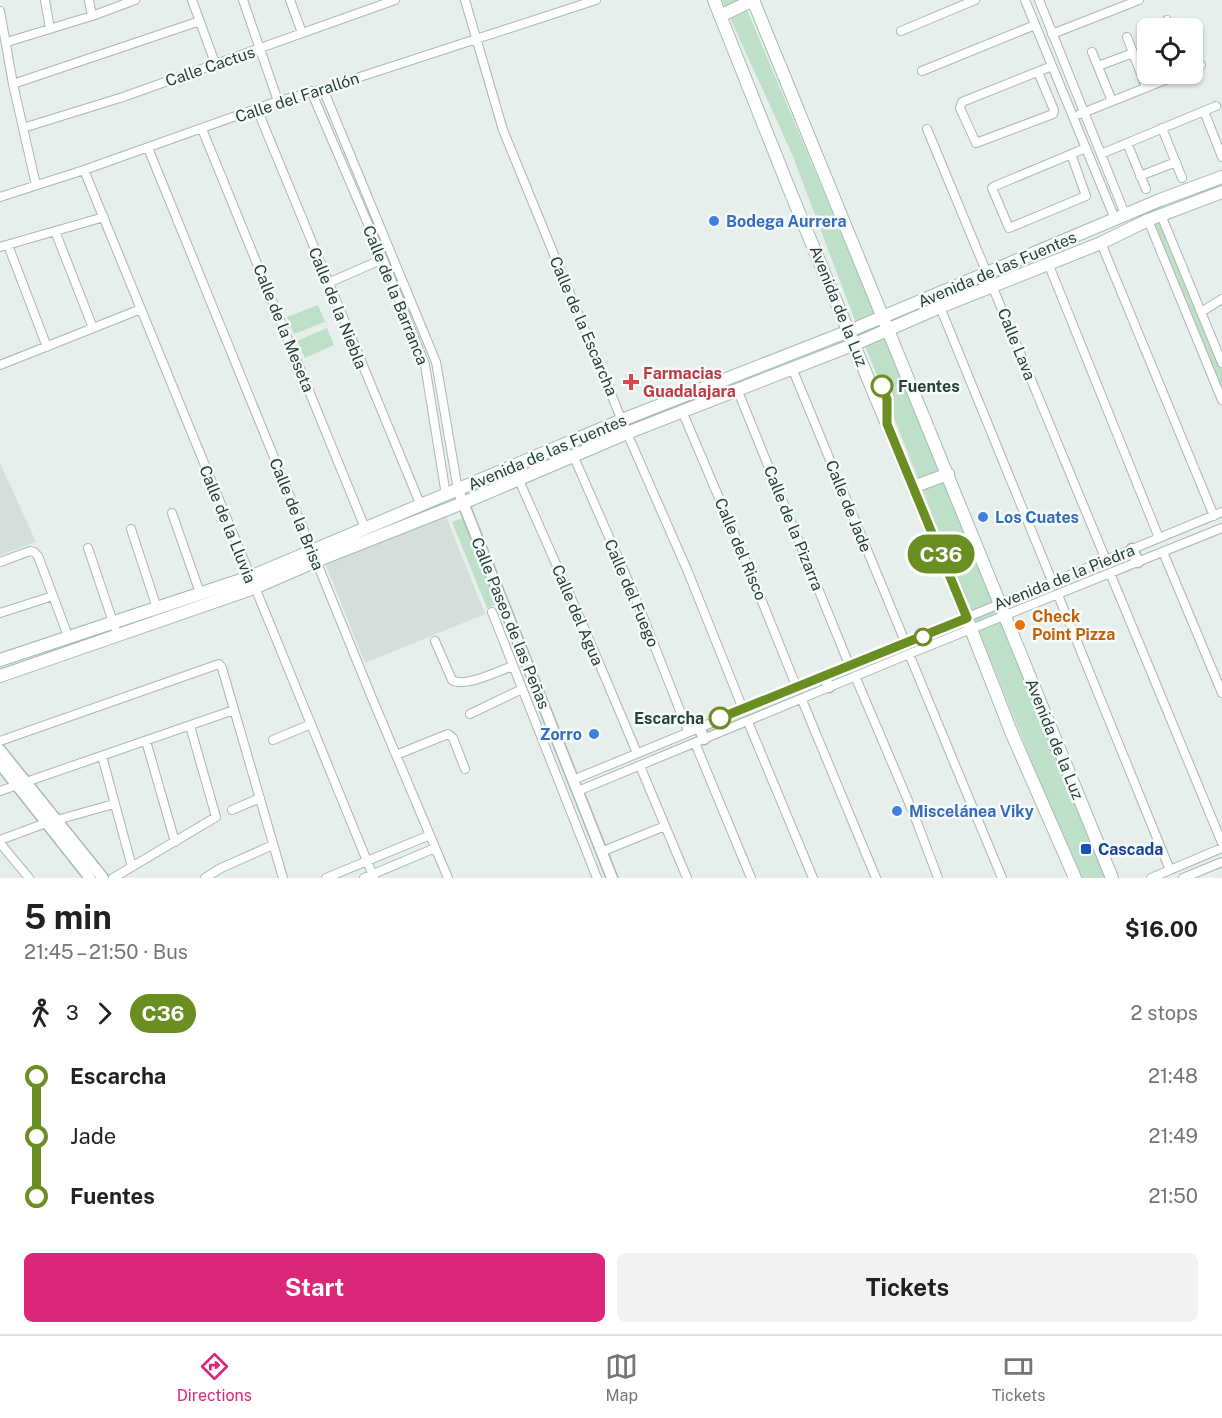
<!DOCTYPE html>
<meta charset="utf-8">
<style>
:root{--surface:#fff;--page:#f2f2f2;--text:#202124;--muted:#757577;--line:#e0e0e0;--accent:#db2777}
body{margin:0;font-family:"Public Sans",sans-serif;background:var(--page);color:var(--text);height:100vh;display:flex;flex-direction:column;font-size:22px;white-space:nowrap}
*{box-sizing:border-box;margin:0}
p{font-size:20px;color:var(--muted)}
.icon{flex:none;width:33px;height:33px;fill:none;stroke:currentColor;stroke-width:2;stroke-linecap:round;stroke-linejoin:round}
.map{position:relative;height:878px;overflow:hidden}
.side{display:flex;flex-direction:column;background:var(--surface);flex:1}
.side>*{flex:none}
.badge{padding:0 12px;border-radius:20px;font-size:21px;line-height:39px}
.fabs{position:absolute;left:1137px;top:18px;display:grid;gap:12px}
.fabs a{display:grid;place-items:center;width:66px;height:66px;border-radius:9px;background:var(--surface);box-shadow:0 2px 4px #0004;font-size:30px}
.map>.badge{position:absolute;translate:-50% -50%;box-shadow:0 0 0 3px #fff}
.legs{display:flex;align-items:center;gap:9px;height:66px;padding:0 24px;font-size:20px}
.legs p{margin-inline-start:auto}
.overview{display:flex;align-items:center;justify-content:space-between;height:102px;padding:0 24px}
h1{font-size:33px;font-weight:700;line-height:45px}
.button{display:flex;gap:12px;margin-top:auto;padding:12px 24px}
.button a{flex:1;height:69px;border-radius:9px;background:var(--accent);color:#fff;font-size:24px;font-weight:700;line-height:69px;text-align:center}
.button a+a{background:var(--page);color:var(--text)}
ul{padding:0 24px;list-style:none}
li{display:flex;align-items:center;gap:21px;height:60px;font-size:22px}
li i{display:grid;place-items:center;width:9px;height:100%;margin:0 8px;background:currentColor}
li i::after{content:'';width:15px;height:15px;margin:-8px;border:4px solid;border-radius:50%;background:var(--surface)}
li p{margin-inline-start:auto}
li:first-child i{background:linear-gradient(#0000 50%,currentColor 0)}
li:last-child i{background:linear-gradient(currentColor 50%,#0000 0)}
.menu{display:flex;justify-content:space-around;align-items:center;height:84px;border-top:2px solid var(--line);background:var(--surface);font-size:16px;color:var(--muted)}
.menu a{display:grid;justify-items:center;gap:3px}
.menu .on{color:var(--accent)}
.map>svg:first-child{display:block}
.built{fill:#d4dfda}
.green{fill:#bfe0c8}
.lines{fill:none;stroke-linecap:round;stroke-linejoin:round}
.minor-casing{stroke:#a8b8b2;stroke-width:10}
.tertiary-casing{stroke:#a8b8b2;stroke-width:13}
.secondary-casing{stroke:#a4bbb3;stroke-width:14}
.minor{stroke:#fff;stroke-width:8}
.tertiary{stroke:#fff;stroke-width:10}
.secondary{stroke:#fff;stroke-width:12}
.line-1-casing{stroke:#fff;stroke-width:14}
.line-1{stroke:#6b8e23;stroke-width:9}
.shop-dot{fill:#3f7fe0;stroke:#f7fbf9;stroke-width:2}
.health-dot{fill:#e0444e;stroke:#f7fbf9;stroke-width:2}
.stop-1-dot{fill:#fff;stroke:#6b8e23;stroke-width:3}
.food-dot{fill:#e8710a;stroke:#f7fbf9;stroke-width:2}
.transit-dot{fill:#1a4fb4;stroke:#f7fbf9;stroke-width:2}
.labels{text-anchor:middle;stroke-width:5;stroke-linejoin:round;paint-order:stroke}
.street-label{font-size:16px;fill:#24423a;stroke:#f7fbf9}
.shop-label{font-size:16px;font-weight:bold;fill:#366cbe;stroke:#f7fbf9;text-anchor:start}
.health-label{font-size:16px;font-weight:bold;fill:#be3a42;stroke:#f7fbf9;text-anchor:start}
.stop-label{font-size:16px;font-weight:bold;fill:#24423a;stroke:#f7fbf9;text-anchor:start}
.food-label{font-size:16px;font-weight:bold;fill:#c56008;stroke:#f7fbf9;text-anchor:start}
.transit-label{font-size:16px;font-weight:bold;fill:#164399;stroke:#f7fbf9;text-anchor:start}
</style>
<div class="map">
<svg width="1222" height="878" viewBox="0 0 1222 878">
<rect width="100%" height="100%" fill="#e6efeb"/>
<path class="built" d="M0,463L36,542L0,555Z
M445,514L485,614L365,663L325,563Z"/>
<path class="green" d="M722,0H743L972,545L1034,699L1040,719L1106,878H1078L854,318L792,154Z
M1161,219L1222,365V398L1151,223Z
M318,305L325,322L294,334L287,317Z
M327,328L334,345L305,358L297,341Z
M465,517L478,547L474,549L497,604L487,608L452,522Z
M963,621L967,630L829,685L825,677Z
M820,681L822,686L706,733L704,728Z"/>
<g class="lines">
<defs>
<path id="minor" d="M45,0L50,29
M89,0L92,16
M192,0L215,63
M243,0L278,101
M290,0L302,33
M465,0L503,130L627,433L688,572L743,709
M1025,0L1115,219
M1039,0L1125,214
M0,11L13,84L36,185
M1167,20L1171,28
M901,31L975,0
M1052,34L1139,0
M1127,37L1146,87
M7,42L92,16L135,0
M1092,52L1112,101
M1098,66L1133,53
M1192,68L1201,65
M922,71L1035,25
M1038,72L1054,110L1053,114L976,143L960,108L962,102L1052,66
M13,84L200,21
M323,89L436,362L458,490
M311,91L383,259L425,365L446,495
M257,109L421,506
M1204,111L1222,157
M1080,114L1180,74
M23,128L123,97L395,0
M1162,128L1182,178
M202,129L365,528
M927,129L1106,560
M1127,143L1146,189
M148,148L372,698L448,878
M1071,154L1086,196L1009,228L992,188L995,186L1086,148
M1101,154L1216,106
M84,170L374,878
M1140,176L1176,162
M0,197L84,170L278,101L323,89L596,0
M1161,215L1222,363
M1148,220L1222,400
M55,231L93,328
M1101,243L1214,516
M8,245L47,347
M0,247L104,217
M1048,263L1159,538
M328,283L383,259
M940,307L1052,581
M1201,312L1222,299
M0,365L141,309
M792,368L906,644
M737,389L850,667
M682,411L742,552L797,688
M573,455L634,594L688,731
M518,478L580,618L637,753
M172,513L200,593
M131,529L157,608
M88,548L115,628
M1163,552L1222,693
M0,562L30,551L34,552L38,556L68,636
M1110,573L1222,843
M1058,595L1170,870
M492,612L597,878
M0,613L53,596
M435,641L452,680C465,688 498,671 513,666
M909,654L1002,878
M855,676L915,817L938,878
M802,700L876,878
M470,714L522,689
M748,722L813,878
M273,740L311,724
M0,741L219,664L222,668L283,878
M146,741L175,842
M695,743L751,878
M396,755L448,734L453,738L465,769
M102,756L132,867
M640,766L687,878
M573,780L1222,512
M0,791L234,710
M578,791L909,654L1222,528
M232,810L260,798
M0,840L46,823L114,804
M0,843L29,878
M601,852L665,826
M113,878L216,817L190,726
M205,878L221,868L273,845
M326,878L430,835
M364,878L435,848
M1151,878L1222,848
M1183,878L1222,862"/>
<path id="tertiary" d="M458,490L612,878
M1132,549L1138,562
M824,676L829,687
M699,727L704,739
M0,750L103,878
M0,764L90,878"/>
<path id="secondary" d="M714,0L790,191L951,578L1012,734L1075,878
M753,0L1112,878
M720,16L753,0
M913,487L948,474
M0,660L250,577L622,420L854,329L1160,200L1222,177
M0,676L254,588L316,561L463,503L627,433L855,344L940,307L1101,243L1148,220L1222,192"/>
</defs>
<use href="#minor" class="minor-casing"/>
<use href="#tertiary" class="tertiary-casing"/>
<use href="#secondary" class="secondary-casing"/>
<use href="#minor" class="minor"/>
<use href="#tertiary" class="tertiary"/>
<use href="#secondary" class="secondary"/>
</g>
<g class="lines">
<defs>
<path id="line-1" d="M720,718L967,618L887,424V399L882,386"/>
</defs>
<use href="#line-1" class="line-1-casing"/>
<use href="#line-1" class="line-1"/>
</g>
<g class="shop-dot">
<circle cx="714" cy="221" r="6"/>
<circle cx="983" cy="517" r="6"/>
<circle cx="594" cy="734" r="6"/>
<circle cx="897" cy="811" r="6"/>
</g>
<path class="health-dot" d="M628 373h6v6h6v6h-6v6h-6v-6h-6v-6h6z"/>
<g class="stop-1-dot">
<circle cx="882" cy="386" r="10"/>
<circle cx="923" cy="637" r="8"/>
<circle cx="720" cy="718" r="10"/>
</g>
<circle class="food-dot" cx="1020" cy="625" r="6"/>
<rect class="transit-dot" x="1080" y="843" width="12" height="12" rx="3"/>
<g class="labels">
<g class="street-label">
<text transform="translate(210 66) rotate(-19)" y="6">Calle Cactus</text>
<text transform="translate(297 97) rotate(-18)" y="6">Calle del Farallón</text>
<text transform="translate(997 269) rotate(-23)" y="6">Avenida de las Fuentes</text>
<text transform="translate(396 295) rotate(68)" y="6">Calle de la Barranca</text>
<text transform="translate(839 306) rotate(68)" y="6">Avenida de la Luz</text>
<text transform="translate(338 308) rotate(68)" y="6">Calle de la Niebla</text>
<text transform="translate(584 326) rotate(67)" y="6">Calle de la Escarcha</text>
<text transform="translate(284 328) rotate(68)" y="6">Calle de la Meseta</text>
<text transform="translate(1017 344) rotate(68)" y="6">Calle Lava</text>
<text transform="translate(547 452) rotate(-23)" y="6">Avenida de las Fuentes</text>
<text transform="translate(849 506) rotate(68)" y="6">Calle de Jade</text>
<text transform="translate(297 514) rotate(68)" y="6">Calle de la Brisa</text>
<text transform="translate(228 524) rotate(68)" y="6">Calle de la Lluvia</text>
<text transform="translate(794 528) rotate(68)" y="6">Calle de la Pizarra</text>
<text transform="translate(741 549) rotate(67)" y="6">Calle del Risco</text>
<text transform="translate(1064 577) rotate(-22)" y="6">Avenida de la Piedra</text>
<text transform="translate(632 593) rotate(67)" y="6">Calle del Fuego</text>
<text transform="translate(578 615) rotate(67)" y="6">Calle del Agua</text>
<text transform="translate(511 623) rotate(68)" y="6">Calle Paseo de las Peñas</text>
<text transform="translate(1055 739) rotate(68)" y="6">Avenida de la Luz</text>
</g>
<g class="shop-label">
<text x="726" y="227">Bodega Aurrera</text>
<text x="995" y="523">Los Cuates</text>
<text x="582" y="740" text-anchor="end">Zorro</text>
<text x="909" y="817">Miscelánea Viky</text>
</g>
<g class="health-label">
<text x="643" y="379">Farmacias<tspan x="643" dy="18">Guadalajara</tspan></text>
</g>
<g class="stop-label">
<text x="898" y="392">Fuentes</text>
<text x="704" y="724" text-anchor="end">Escarcha</text>
</g>
<g class="food-label">
<text x="1032" y="622">Check<tspan x="1032" dy="18">Point Pizza</tspan></text>
</g>
<g class="transit-label">
<text x="1098" y="855">Cascada</text>
</g>
</g>
</svg>
<div class="fabs">
<a><svg class="icon" aria-label="locate" viewBox="0 0 24 24"><circle cx="12" cy="12" r="6"/><path d="M12 2v4M12 18v4M2 12h4M18 12h4"/></svg></a>
</div>
<b class="badge" style="left:941px;top:554px;background:#6b8e23;color:#fff">C36</b>
</div>
<section class="side">
<div class="overview"><div><h1>5 min</h1><p>21:45 – 21:50 · Bus</p></div><b>$16.00</b></div>
<div class="legs"><svg class="icon" aria-label="walk" viewBox="0 0 24 24"><circle cx="13" cy="4" r="2"/><path d="M13 8l-2 6 4 7M11 14l-3 7M7 12l3-4h3l4 4"/></svg>3<svg class="icon" aria-label="forward" viewBox="0 0 24 24"><path d="M9 5l7 7-7 7"/></svg><b class="badge" style="background:#6b8e23;color:#fff">C36</b><p>2 stops</p></div>
<ul>
<li><i style="color:#6b8e23"></i><b>Escarcha</b><p>21:48</p></li>
<li><i style="color:#6b8e23"></i><span>Jade</span><p>21:49</p></li>
<li><i style="color:#6b8e23"></i><b>Fuentes</b><p>21:50</p></li>
</ul>
<div class="button"><a>Start</a><a>Tickets</a></div>
</section>
<nav class="menu">
<a class="on"><svg class="icon" aria-label="directions" viewBox="0 0 24 24"><path d="M12 3l9 9-9 9-9-9zM9 14v-3h6M13 9l2 2-2 2"/></svg>Directions</a>
<a><svg class="icon" aria-label="map" viewBox="0 0 24 24"><path d="M3 6l6-2 6 2 6-2v14l-6 2-6-2-6 2zM9 4v14M15 6v14"/></svg>Map</a>
<a><svg class="icon" aria-label="tickets" viewBox="0 0 24 24"><path d="M3 7h18v10H3zM15 7v10"/></svg>Tickets</a>
</nav>
